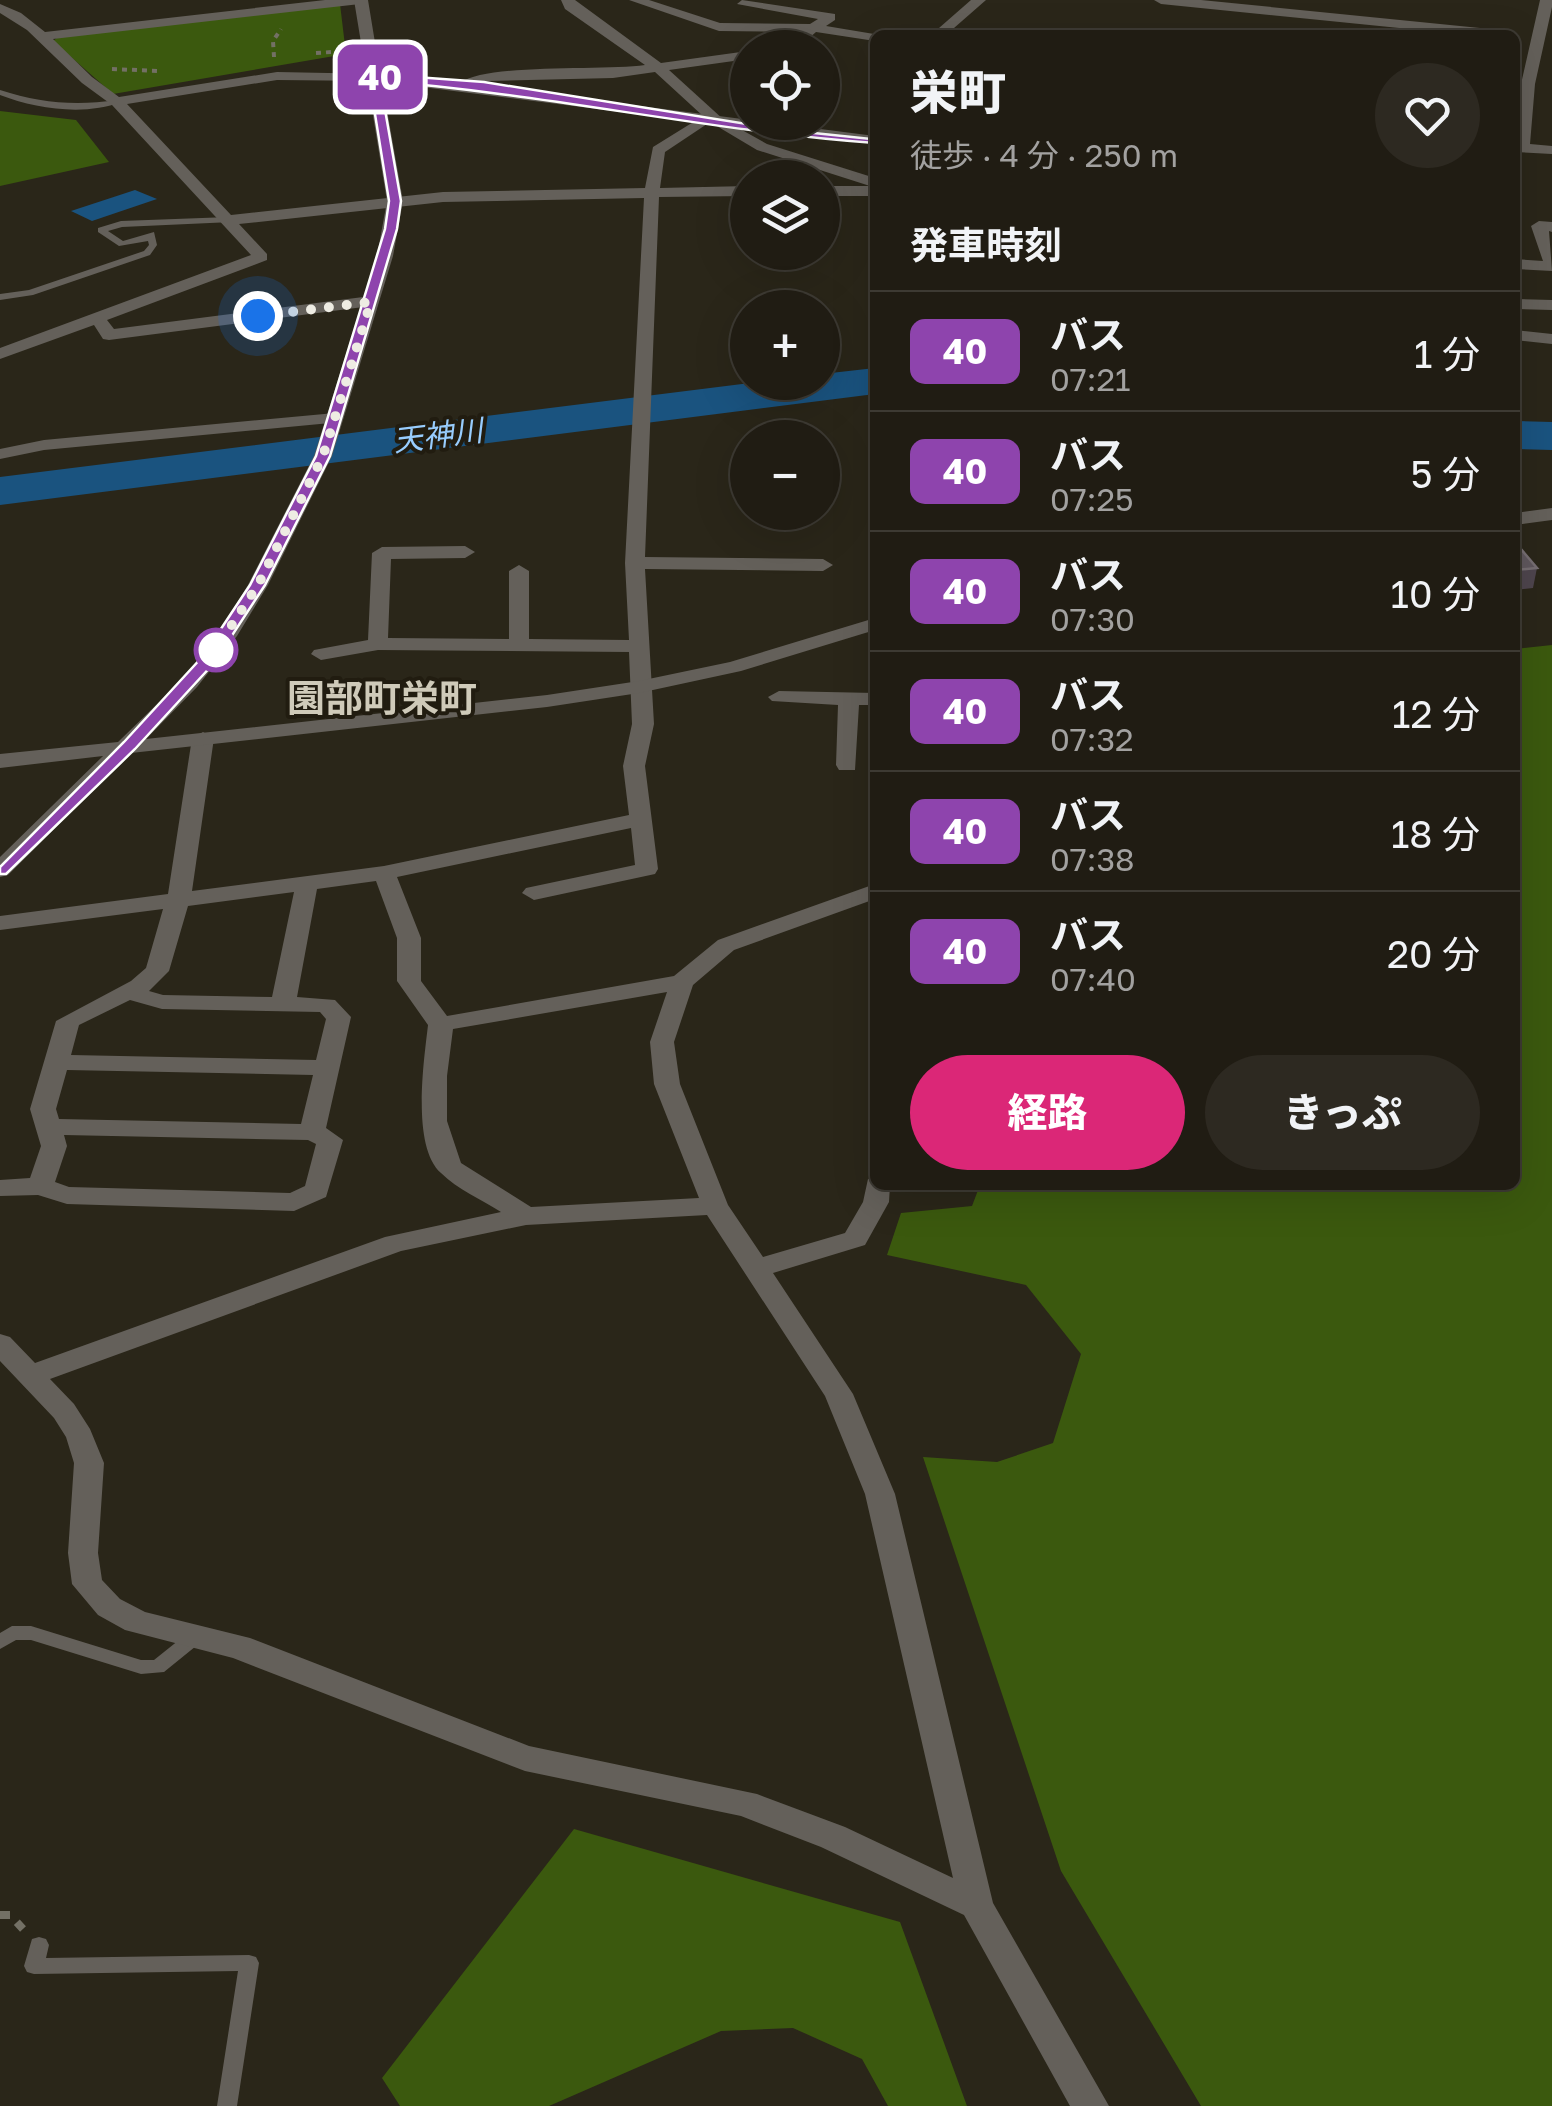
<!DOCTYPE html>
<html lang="ja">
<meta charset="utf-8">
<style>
:root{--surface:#201c13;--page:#2d2921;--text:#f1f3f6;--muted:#a2a1a0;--line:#3d3a33;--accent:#db2777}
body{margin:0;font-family:"Golos Text","Noto Sans JP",sans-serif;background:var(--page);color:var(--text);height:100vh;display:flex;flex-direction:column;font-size:38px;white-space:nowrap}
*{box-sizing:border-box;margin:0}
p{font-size:32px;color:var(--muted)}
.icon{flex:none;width:55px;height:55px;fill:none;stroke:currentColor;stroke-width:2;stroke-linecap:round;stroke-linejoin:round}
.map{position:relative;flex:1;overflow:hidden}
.sheet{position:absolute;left:870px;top:30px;width:650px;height:1160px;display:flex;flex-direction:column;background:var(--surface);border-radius:15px;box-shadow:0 10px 40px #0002,0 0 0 2px var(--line)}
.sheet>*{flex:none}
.badge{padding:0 20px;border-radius:15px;font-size:35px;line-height:65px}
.fabs{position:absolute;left:730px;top:30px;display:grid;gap:20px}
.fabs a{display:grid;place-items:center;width:110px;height:110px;border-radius:50%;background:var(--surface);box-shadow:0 10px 40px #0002,0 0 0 2px var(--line);font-size:50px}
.you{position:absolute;width:50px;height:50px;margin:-25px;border:8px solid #fff;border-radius:50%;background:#1a73e8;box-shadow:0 0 0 15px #1a73e833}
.map>.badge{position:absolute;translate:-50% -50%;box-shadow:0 0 0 5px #fff}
h2{padding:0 40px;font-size:38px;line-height:90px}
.round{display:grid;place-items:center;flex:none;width:105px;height:105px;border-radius:52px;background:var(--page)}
.head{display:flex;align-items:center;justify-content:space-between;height:170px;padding:0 40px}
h1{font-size:48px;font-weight:800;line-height:75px}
.cta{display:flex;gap:20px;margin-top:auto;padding:20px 40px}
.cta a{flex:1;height:115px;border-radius:60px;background:var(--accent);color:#fff;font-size:40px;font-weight:800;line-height:115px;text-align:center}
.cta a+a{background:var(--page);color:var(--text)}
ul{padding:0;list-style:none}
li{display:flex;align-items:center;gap:30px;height:120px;padding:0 40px;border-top:2px solid var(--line)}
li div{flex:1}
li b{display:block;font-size:38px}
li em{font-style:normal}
li .badge{min-width:110px;font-weight:700;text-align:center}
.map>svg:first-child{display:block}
.green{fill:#3b590e}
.water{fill:#1a537f}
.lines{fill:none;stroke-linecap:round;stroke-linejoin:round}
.river{fill:#1a537f;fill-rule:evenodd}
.path-far1{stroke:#737065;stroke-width:4;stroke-dasharray:5 5;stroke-linecap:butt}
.path{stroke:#737065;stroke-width:8;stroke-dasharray:10 10;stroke-linecap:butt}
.service{fill:#64605a;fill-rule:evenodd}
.minor{fill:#64605a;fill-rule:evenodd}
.tertiary{fill:#64605a;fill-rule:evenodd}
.wall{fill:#4e454d}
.building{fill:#5f575d;stroke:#766e72;stroke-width:2.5}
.line{fill:#8e44ad;stroke:#fff;stroke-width:2.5}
.walk{stroke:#eeece3;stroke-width:10;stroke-dasharray:0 18}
.stop-dot{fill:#fff;stroke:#8e44ad;stroke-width:5}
.labels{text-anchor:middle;stroke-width:8;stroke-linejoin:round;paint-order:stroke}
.far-water-label{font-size:30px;font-style:italic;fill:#98cdfe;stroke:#211c10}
.quarter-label{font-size:38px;font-weight:bold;fill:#cfcab9;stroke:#211c10}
</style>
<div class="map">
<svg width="1552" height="2106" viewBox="0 0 1552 2106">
<rect width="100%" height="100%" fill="#2a2619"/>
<path class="green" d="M340,4L346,54L113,94L53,41L59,36Z
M0,111L76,120L109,162L0,186Z
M1552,645V2106H1201L1061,1871L923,1457L997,1462L1053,1443L1081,1354L1026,1285L887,1255L901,1213L972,1206L980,1185H1515V649Z
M574,1829L900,1922L967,2106H888L862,2059L793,2028L721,2031L549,2106H400L382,2078Z"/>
<path class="water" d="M135,190L157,199L92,221L71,211Z"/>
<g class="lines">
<path class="river" d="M875,368V394L0,505V477L758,382H822V374Z
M1515,421L1552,422V450L1515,449Z"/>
<path class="path-far1" d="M316,53L348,51
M274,57L273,41L281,29
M112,69L159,71"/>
<path class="path" d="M0,1915H10L23,1929"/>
<path class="service" d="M0,90C40,103 75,106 117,100L121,102C85,116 36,109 0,95Z
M229,217L233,220L232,222L122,227L108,231L123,241L154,232L157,245L150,255L33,295L0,300V294L29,290L144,251L149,245L148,241L119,246L98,232V228L121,221Z
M12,1626H31L141,1660H154L189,1632L195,1630L201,1632L204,1637L201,1642L164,1672L141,1674L31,1640H16L0,1649V1633Z
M39,1937L46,1939L49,1945L46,1958L249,1955L256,1957L259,1963L237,2106H217L238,1971L34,1974L27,1972L24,1966L32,1939Z"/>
<path class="minor" d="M325,0H367L360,4L53,39L92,77L119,97L277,72L379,74L381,77L374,81L277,80L127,104L231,215L443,192L645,188L653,147L703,116L655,72L613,78L485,81L467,87L460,83C487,63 604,71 645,65L565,9L561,0H575L661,63L748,51V59L669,70L724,120L767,144L875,178V196H822V186H870L757,150L710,122L665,152L660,188L748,186V196L659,197L645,557L823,559L833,565L823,571L645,569L654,724L645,766L658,869L655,874L534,900L522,893L526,888L635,865L631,828L397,877L421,938V981L447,1016L674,976L718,940L875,884V899L734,950L693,985L674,1042L680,1084L728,1205L763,1257L845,1233L863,1202L868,1179L875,1177V1185H890L889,1202L865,1245L773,1273L853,1394L895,1494L993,1903L1109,2106H1070L964,1915L821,1847L741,1816L525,1771L233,1658L125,1630L98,1615L72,1584L68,1553L74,1463L66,1437L54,1418L0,1361V1334L10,1337L35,1363L385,1237L501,1212C482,1200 457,1189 441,1173C411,1146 424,1061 428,1025L397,981V938L376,881L317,889L297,997L335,1000L351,1017L326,1128L343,1140L326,1197L294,1211L67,1204L38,1195L0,1196V1180L30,1178L41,1146L30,1109L56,1021L131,981L146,968L163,909L0,930V916L168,894L192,738L203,732L214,738L192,891L384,866L629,815L623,766L632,724L629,652L378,650L321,660L311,654L314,650L368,640L372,553L382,547L465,546L475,552L465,558L391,559L388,638L509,639V571L519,565L529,571V639L629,640L625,563L644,198L443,202L239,224L267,254V260L107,320L114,329L371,296L379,301L371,306L109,340L103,339L94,325L0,359V348L251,255L112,105L82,83L27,30L0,13V4L21,13L45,32ZM294,892L272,997L163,995L149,991L169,971L188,906ZM667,992L650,1042L654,1084L699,1198L531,1207L461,1163L447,1121V1076L453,1029ZM130,1000L162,1009L320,1012L326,1019L316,1060L71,1055L79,1025ZM67,1070L313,1075L301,1124L59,1119L56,1109ZM64,1135L308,1140L316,1144L305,1186L290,1193L69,1187L55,1182L67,1146ZM707,1215L825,1396L865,1494L953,1878L845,1827L757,1794L529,1746L250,1638L145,1612L120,1599L102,1580L98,1553L104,1463L90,1429L74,1404L50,1379L401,1251L526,1225Z
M629,0H649L720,23L810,24L818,19L737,4L742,0L835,14V20L826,26L880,35H875V41L816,32L799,47L775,48L800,32L719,31Z
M971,0H986L946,35H931Z
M1154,0H1201L1510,31L1517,35H1469L1161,4Z
M1552,222V232L1549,231L1552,271L1515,269V259L1543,261L1531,226L1539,221Z
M1515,299L1552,300V310L1515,309Z
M1515,330L1552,334V344L1515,340Z
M335,413L341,414V422L44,450L0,459V449L44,440Z
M779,691L875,693V705H859L855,770H839L836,765L838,705L772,701L768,697Z"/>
<path class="tertiary" d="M354,0H368L380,73L875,136V144L382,82L403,201L393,256L332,456L268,585L237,636L197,687L146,739L547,695L639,681L730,662L875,618V630L741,671L639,693L547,707L131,753L8,875L0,877V857L103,756L0,768V754L118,742L183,679L218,634L248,585L314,456L377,256L387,201Z
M1540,0H1552V7L1535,84L1530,144L1552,146V154L1515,152L1521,84Z
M1552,508V520L1515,525V513Z"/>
</g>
<path class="wall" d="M1515,542L1537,568L1533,588L1515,590Z"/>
<path class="building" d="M1515,542L1537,568L1515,570Z"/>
<path class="line" d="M374,74L484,82L785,130L881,140L875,143C709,131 546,94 380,81L401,201L397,229L330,456L265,585L214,663L135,749L6,874H0V867L124,742L203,656L250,585L316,456L385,229L389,201L369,77Z"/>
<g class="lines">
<path class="walk" d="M216,650L209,660L258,585L323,456L371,302L258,316"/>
</g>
<circle class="stop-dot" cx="216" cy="650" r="20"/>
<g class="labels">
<g class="far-water-label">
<text transform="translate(438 436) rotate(-7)" y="10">天神川</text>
</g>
<g class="quarter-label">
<text x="382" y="712">園部町栄町</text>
</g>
</g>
</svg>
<div class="fabs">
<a><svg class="icon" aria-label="locate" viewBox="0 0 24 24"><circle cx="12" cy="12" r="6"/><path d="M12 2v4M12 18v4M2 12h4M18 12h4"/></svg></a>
<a><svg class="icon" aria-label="layers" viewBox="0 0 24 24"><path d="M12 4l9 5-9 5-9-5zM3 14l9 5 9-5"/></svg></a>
<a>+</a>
<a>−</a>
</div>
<div class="you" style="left:258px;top:316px"></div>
<b class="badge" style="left:380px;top:77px;background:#8e44ad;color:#fff">40</b>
<section class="sheet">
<div class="head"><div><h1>栄町</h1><p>徒歩 · 4 分 · 250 m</p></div><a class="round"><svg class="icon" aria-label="heart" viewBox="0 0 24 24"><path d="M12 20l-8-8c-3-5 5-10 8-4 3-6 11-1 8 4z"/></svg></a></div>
<h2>発車時刻</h2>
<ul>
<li><span class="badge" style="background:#8e44ad;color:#fff">40</span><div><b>バス</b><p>07:21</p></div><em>1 分</em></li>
<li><span class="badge" style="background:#8e44ad;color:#fff">40</span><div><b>バス</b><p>07:25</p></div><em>5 分</em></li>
<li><span class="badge" style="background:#8e44ad;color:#fff">40</span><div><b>バス</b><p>07:30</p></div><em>10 分</em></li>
<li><span class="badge" style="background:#8e44ad;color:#fff">40</span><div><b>バス</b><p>07:32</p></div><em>12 分</em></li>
<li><span class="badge" style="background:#8e44ad;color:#fff">40</span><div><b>バス</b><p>07:38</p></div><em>18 分</em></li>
<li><span class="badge" style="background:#8e44ad;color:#fff">40</span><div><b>バス</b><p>07:40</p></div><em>20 分</em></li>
</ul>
<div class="cta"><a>経路</a><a>きっぷ</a></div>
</section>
</div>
